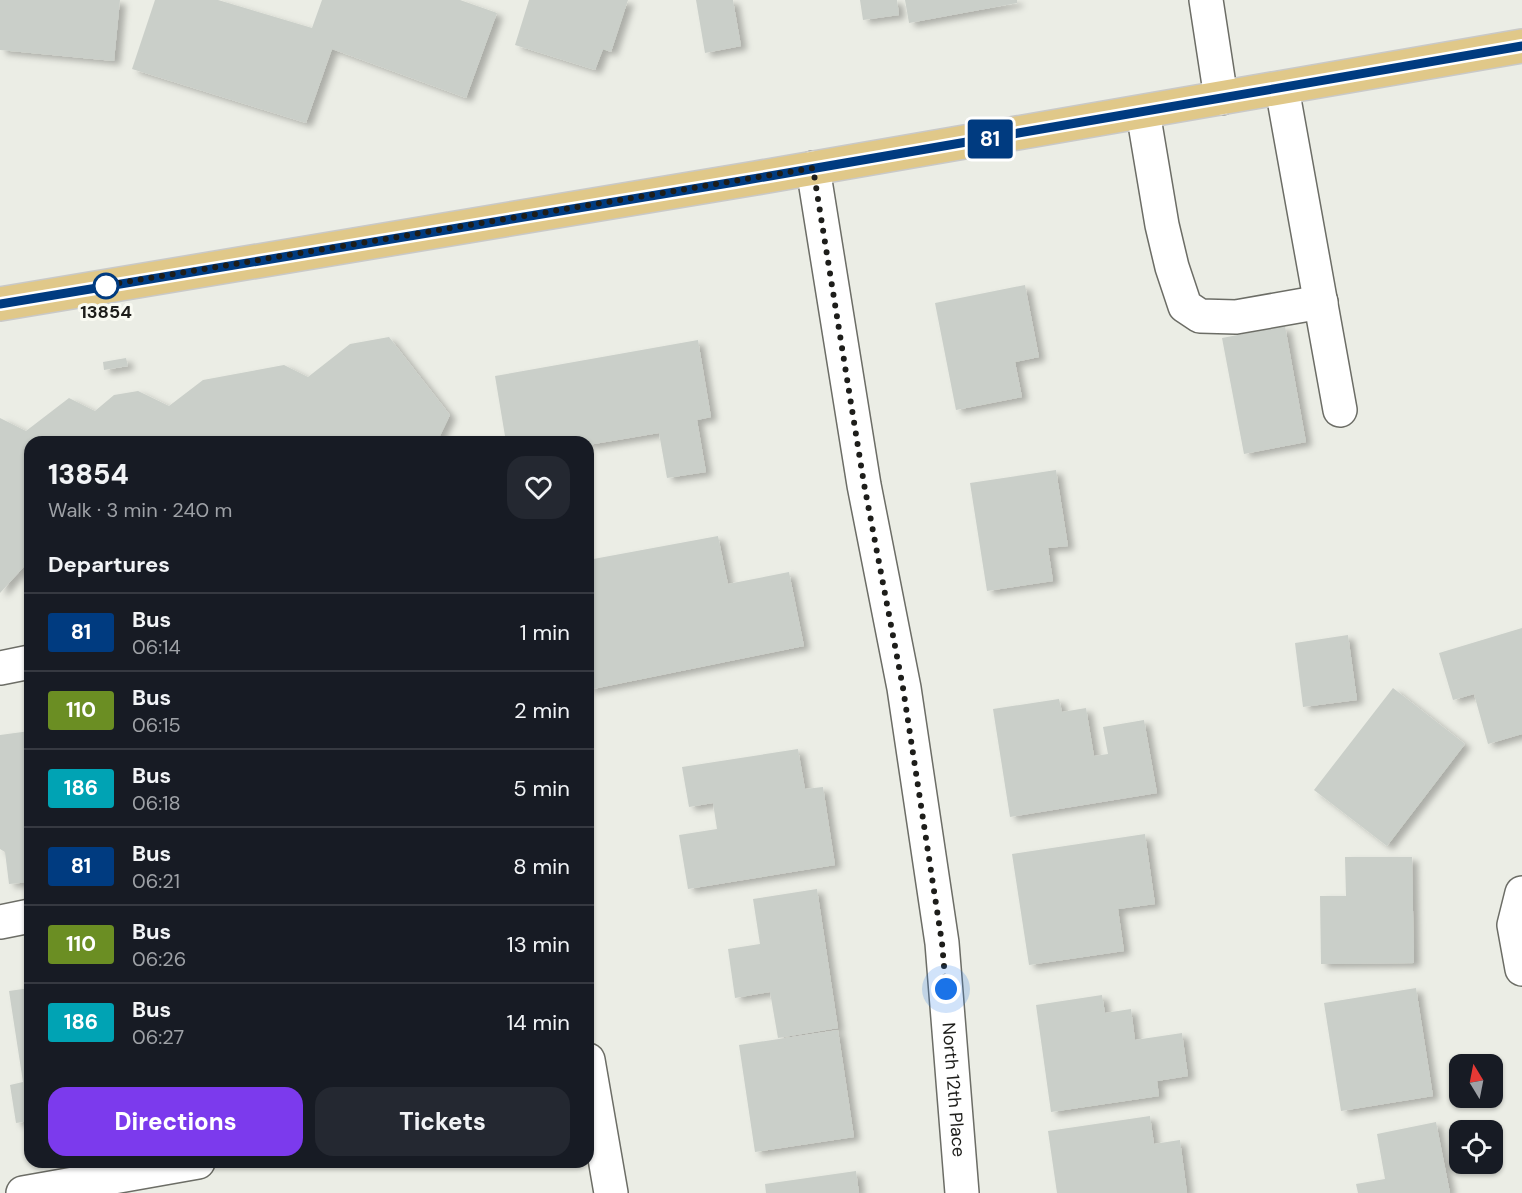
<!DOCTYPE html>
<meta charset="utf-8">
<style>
:root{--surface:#171b24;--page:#242831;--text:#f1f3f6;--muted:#9ea1a6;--line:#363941;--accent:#7c3aed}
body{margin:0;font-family:"DM Sans",sans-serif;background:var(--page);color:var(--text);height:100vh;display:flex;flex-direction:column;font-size:22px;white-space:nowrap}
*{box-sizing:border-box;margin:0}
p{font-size:20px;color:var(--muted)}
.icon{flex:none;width:33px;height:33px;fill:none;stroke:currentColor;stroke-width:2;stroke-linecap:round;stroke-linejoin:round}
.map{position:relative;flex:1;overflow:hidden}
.sheet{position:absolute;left:24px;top:436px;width:570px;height:732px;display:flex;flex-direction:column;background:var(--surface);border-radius:18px;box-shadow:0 2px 4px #0004}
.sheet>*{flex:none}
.badge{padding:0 12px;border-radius:4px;font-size:21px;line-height:39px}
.needle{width:39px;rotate:350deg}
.buttons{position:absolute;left:1449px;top:1054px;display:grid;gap:12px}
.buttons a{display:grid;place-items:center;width:54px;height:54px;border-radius:12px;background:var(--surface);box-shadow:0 2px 4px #0004;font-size:30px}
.you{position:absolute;width:30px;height:30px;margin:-15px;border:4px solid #fff;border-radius:50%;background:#1a73e8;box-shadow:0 0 0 9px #1a73e833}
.map>.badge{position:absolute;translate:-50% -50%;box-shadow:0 0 0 3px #fff}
h2{padding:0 24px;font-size:22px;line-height:54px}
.round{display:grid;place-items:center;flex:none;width:63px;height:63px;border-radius:18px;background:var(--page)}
.summary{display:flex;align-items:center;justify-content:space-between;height:102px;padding:0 24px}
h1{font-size:28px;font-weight:800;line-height:45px}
.action{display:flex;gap:12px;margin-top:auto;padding:12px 24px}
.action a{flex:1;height:69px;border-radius:18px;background:var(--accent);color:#fff;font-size:24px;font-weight:800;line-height:69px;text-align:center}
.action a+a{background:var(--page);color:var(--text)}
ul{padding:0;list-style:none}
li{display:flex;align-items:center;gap:18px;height:78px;padding:0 24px;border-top:2px solid var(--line)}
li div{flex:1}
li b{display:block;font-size:22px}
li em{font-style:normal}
li .badge{min-width:66px;font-weight:700;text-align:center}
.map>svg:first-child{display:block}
.building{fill:#cacfc9;filter:url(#shadow)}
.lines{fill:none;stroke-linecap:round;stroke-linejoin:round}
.minor-casing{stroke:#6c6d66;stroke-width:36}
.major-casing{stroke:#c9c9c8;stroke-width:36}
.minor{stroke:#fff;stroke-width:33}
.major{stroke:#e0c889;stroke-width:33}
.line-casing{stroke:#fff;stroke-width:14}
.line{stroke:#003b80;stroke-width:9}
.walk{stroke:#1d1d1a;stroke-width:6;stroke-dasharray:0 10.8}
.stop-dot{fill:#fff;stroke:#003b80;stroke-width:3}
.labels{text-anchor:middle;stroke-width:6;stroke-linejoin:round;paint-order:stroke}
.stop-label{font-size:18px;font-weight:bold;fill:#1d1d1a;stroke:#f9faf2}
.street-label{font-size:18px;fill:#1d1d1a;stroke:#f9faf2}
</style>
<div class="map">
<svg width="1522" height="1193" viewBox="0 0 1522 1193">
<defs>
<filter id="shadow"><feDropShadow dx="6" dy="4" stdDeviation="3" flood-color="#0004"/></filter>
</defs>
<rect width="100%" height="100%" fill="#ebede5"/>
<path class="building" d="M0,0H120L114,61L0,50Z
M155,0H218L312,28L322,0H460L497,13L466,98L332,49L306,123L132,69Z
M529,0H628L611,52L603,49L595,70L515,45Z
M696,0H733L741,46L705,53Z
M860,0H897L899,15L863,20Z
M905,0H1017V3L909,23Z
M1025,285L1039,357L1015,362L1022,397L956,410L935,303Z
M1285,326L1306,442L1244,454L1222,338Z
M389,337L450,415L437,442H314L308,440L309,442H30V560L0,593V418L26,431L69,398L95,411L114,395L138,391L169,406L203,380L284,365L308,377L350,344Z
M698,340L711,417L697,420L706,472L667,478L659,433L588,445V442H506L495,376Z
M126,358L128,366L104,370L103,362Z
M1056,470L1068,546L1048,548L1053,581L987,591L970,483Z
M718,536L728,584L789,572L804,646L588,690V560Z
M1522,628V734L1488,744L1474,694L1453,700L1439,653Z
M1348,635L1357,700L1303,707L1295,643Z
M1393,688L1465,744L1387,846L1314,790Z
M1059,699L1062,712L1086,708L1094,756L1108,754L1103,727L1144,720L1157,793L1010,817L993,709Z
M30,731V882L9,884L5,852L0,849V735Z
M798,749L805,789L823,787L835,865L688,889L679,835L717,829L713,803L689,807L682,767Z
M1145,834L1155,904L1118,909L1124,951L1029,965L1012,854Z
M1345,857H1412L1414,963L1321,964L1320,896H1346Z
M817,889L838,1028L778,1038L770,992L735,998L728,949L760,944L753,899Z
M30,988V1121L16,1123L10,1085L23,1082L9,991Z
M1416,988L1433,1096L1341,1111L1324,1003Z
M1102,995L1105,1013L1131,1009L1135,1040L1182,1033L1188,1076L1157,1081L1159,1096L1051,1112L1036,1005Z
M838,1030L854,1137L755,1152L739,1045Z
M1150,1116L1154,1144L1180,1140L1187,1193H1057L1048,1131Z
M1436,1122L1450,1193H1358L1356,1184L1385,1179L1377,1134Z
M856,1171L859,1193H766L765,1184Z"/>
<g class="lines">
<defs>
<g id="minor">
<path d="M1206,0L1221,98"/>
<path d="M1282,88L1340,410"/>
<path d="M1143,112L1162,225L1172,267L1185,306L1200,316L1236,317L1321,302"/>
<path id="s1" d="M813,168L864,485L904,688L942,943L962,1193"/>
<path d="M0,668L30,662"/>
<path d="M1522,893L1514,925L1522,969"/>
<path d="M0,922L30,916"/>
<path d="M588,1060L611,1193"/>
<path d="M23,1193L198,1162"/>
</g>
<path id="major" d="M0,304L756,178L1522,46"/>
</defs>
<use href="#minor" class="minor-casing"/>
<use href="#major" class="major-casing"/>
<use href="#minor" class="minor"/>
<use href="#major" class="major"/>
</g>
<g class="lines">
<defs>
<path id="line" d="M0,304L735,182L1522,46"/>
</defs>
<use href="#line" class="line-casing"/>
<use href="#line" class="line"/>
<path class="walk" d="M106,286H102L813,168L864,484L903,688L942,943L946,989"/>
</g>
<circle class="stop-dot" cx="106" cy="286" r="12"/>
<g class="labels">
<g class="stop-label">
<text x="106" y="318">13854</text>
</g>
<g class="street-label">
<text dy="6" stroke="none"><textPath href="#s1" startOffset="933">North 12th Place</textPath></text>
</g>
</g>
</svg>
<div class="buttons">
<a><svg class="needle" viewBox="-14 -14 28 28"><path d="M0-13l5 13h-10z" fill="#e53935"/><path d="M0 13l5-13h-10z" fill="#9ea1a6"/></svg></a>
<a><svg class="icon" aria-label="locate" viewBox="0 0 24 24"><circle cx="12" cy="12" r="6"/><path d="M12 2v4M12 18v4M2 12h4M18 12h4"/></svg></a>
</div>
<div class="you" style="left:946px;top:989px"></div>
<b class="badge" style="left:990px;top:139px;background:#003b80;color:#fff">81</b>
<section class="sheet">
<div class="summary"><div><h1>13854</h1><p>Walk · 3 min · 240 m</p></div><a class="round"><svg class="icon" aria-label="heart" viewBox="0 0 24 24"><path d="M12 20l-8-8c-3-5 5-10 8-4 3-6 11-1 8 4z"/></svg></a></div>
<h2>Departures</h2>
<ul>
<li><span class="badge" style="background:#003b80;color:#fff">81</span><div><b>Bus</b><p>06:14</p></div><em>1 min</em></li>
<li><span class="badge" style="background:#6b8e23;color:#fff">110</span><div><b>Bus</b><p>06:15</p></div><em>2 min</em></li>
<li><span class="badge" style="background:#00a3b4;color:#fff">186</span><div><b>Bus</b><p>06:18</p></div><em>5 min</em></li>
<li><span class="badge" style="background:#003b80;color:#fff">81</span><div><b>Bus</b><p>06:21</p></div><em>8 min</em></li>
<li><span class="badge" style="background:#6b8e23;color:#fff">110</span><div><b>Bus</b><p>06:26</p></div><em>13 min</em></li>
<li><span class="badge" style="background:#00a3b4;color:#fff">186</span><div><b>Bus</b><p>06:27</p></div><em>14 min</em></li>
</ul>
<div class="action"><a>Directions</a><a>Tickets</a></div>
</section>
</div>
